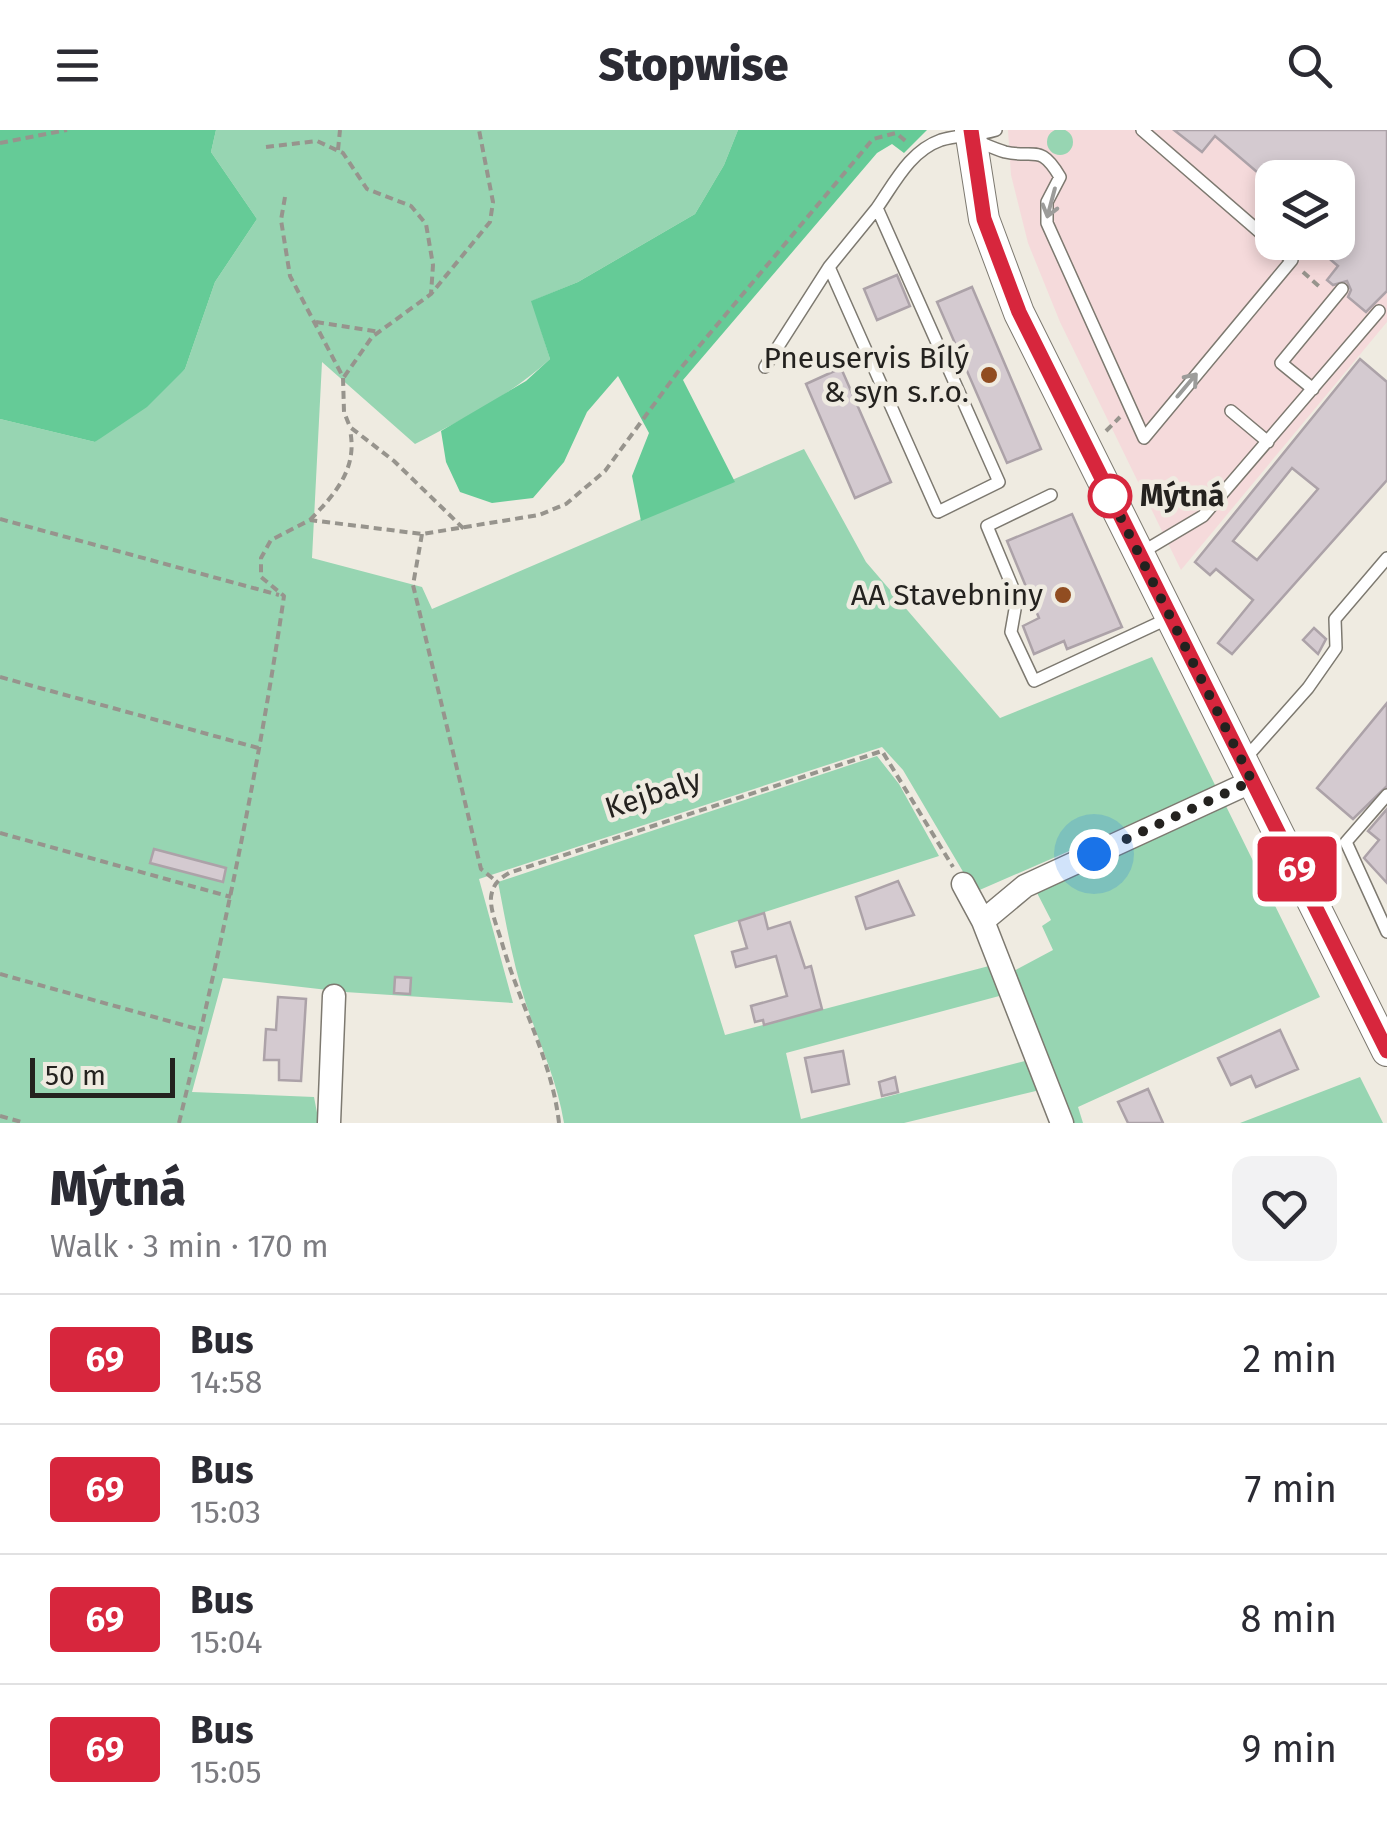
<!DOCTYPE html>
<meta charset="utf-8">
<style>
:root{--surface:#fff;--page:#f2f2f3;--text:#2b2b33;--muted:#7c7c81;--line:#e1e1e2}
body{margin:0;font-family:"Fira Sans",sans-serif;background:var(--page);color:var(--text);height:100vh;display:flex;flex-direction:column;font-size:38px;white-space:nowrap}
*{box-sizing:border-box;margin:0}
p{font-size:32px;color:var(--muted)}
.icon{flex:none;width:55px;height:55px;fill:none;stroke:currentColor;stroke-width:2;stroke-linecap:round;stroke-linejoin:round}
.map{position:relative;height:993px;overflow:hidden}
.side{display:flex;flex-direction:column;background:var(--surface);flex:1}
.side>*{flex:none}
.badge{padding:0 20px;border-radius:8px;font-size:35px;line-height:65px}
.buttons{position:absolute;left:1255px;top:30px;display:grid;gap:20px}
.buttons a{display:grid;place-items:center;width:100px;height:100px;border-radius:20px;background:var(--surface);box-shadow:0 5px 15px #0003;font-size:50px}
.scale{position:absolute;left:30px;bottom:25px;width:145px;box-sizing:border-box;padding-left:10px;border:5px solid #24221f;border-top:0;font-size:28px;line-height:35px;white-space:nowrap;color:#24221f;-webkit-text-stroke:8px #efebe1;paint-order:stroke}
.you{position:absolute;width:50px;height:50px;margin:-25px;border:8px solid #fff;border-radius:50%;background:#1a73e8;box-shadow:0 0 0 15px #1a73e833}
.map>.badge{position:absolute;translate:-50% -50%;box-shadow:0 0 0 5px #fff}
.round{display:grid;place-items:center;flex:none;width:105px;height:105px;border-radius:20px;background:var(--page)}
.headline{display:flex;align-items:center;justify-content:space-between;height:170px;padding:0 50px}
h1{font-size:48px;font-weight:800;line-height:75px}
ul{padding:0;list-style:none}
li{display:flex;align-items:center;gap:30px;height:130px;padding:0 50px;border-top:2px solid var(--line)}
li div{flex:1}
li b{display:block;font-size:38px}
li em{font-style:normal}
li .badge{min-width:110px;font-weight:700;text-align:center}
header{display:flex;justify-content:space-between;align-items:center;height:130px;padding:0 50px;background:var(--surface);font-size:45px;font-weight:800}
.map>svg:first-child{display:block}
.commercial{fill:#f5dadb;fill-rule:evenodd}
.green{fill:#97d5b2}
.forest{fill:#65cb97}
.building{fill:#d4cad0;stroke:#aca2a8;stroke-width:2.5;fill-rule:evenodd}
.lines{fill:none;stroke-linecap:round;stroke-linejoin:round}
.lane-casing{stroke:#7d7970;stroke-width:14}
.street-casing{stroke:#7d7970;stroke-width:25}
.secondary-casing{stroke:#7d7970;stroke-width:32}
.path{stroke:#97948d;stroke-width:4;stroke-dasharray:8 5;stroke-linecap:butt}
.lane{stroke:#fff;stroke-width:11}
.street{stroke:#fff;stroke-width:22}
.secondary{stroke:#fff;stroke-width:30}
.oneway{stroke:#9c9c9a}
.line-casing{stroke:#fff;stroke-width:22}
.line{stroke:#d7263d;stroke-width:15}
.walk{stroke:#24221f;stroke-width:10;stroke-dasharray:0 18}
.poi-dot{fill:#914d21;stroke:#efebe1;stroke-width:4}
.stop-dot{fill:#fff;stroke:#d7263d;stroke-width:5}
.labels{text-anchor:middle;stroke-width:9;stroke-linejoin:round;paint-order:stroke}
.poi-label{font-size:30px;fill:#24221f;stroke:#efebe1;text-anchor:end}
.stop-label{font-size:30px;font-weight:bold;fill:#24221f;stroke:#efebe1;text-anchor:start}
.street-label{font-size:30px;fill:#24221f;stroke:#efebe1}
</style>
<header><svg class="icon" aria-label="menu" viewBox="0 0 24 24"><path d="M4 6h16M4 12h16M4 18h16"/></svg>Stopwise<svg class="icon" aria-label="search" viewBox="0 0 24 24"><circle cx="10" cy="10" r="6"/><path d="M15 15l6 6"/></svg></header>
<div class="map">
<svg width="1387" height="993" viewBox="0 0 1387 993">
<rect width="100%" height="100%" fill="#efebe1"/>
<path class="commercial" d="M1008,0H1387V192L1181,440L1060,192L1028,113L1011,45ZM1272,48H1338V112H1272Z"/>
<path class="green" d="M1047 12a13 13 0 1 1 26 0a13 13 0 1 1-26 0Z
M216,0H738L724,35L695,84L578,152L532,171L550,229C510,266 463,289 415,314L322,232L312,428L422,457L432,479L804,319L866,432L1000,588L1152,527L1216,657L975,762L903,640L882,617L479,749L513,873L345,862L223,848L192,962L314,967L319,993H0V289L95,312L185,239L215,152L257,89L211,22Z
M877,626L899,654L939,726L694,805L725,905L989,836L1003,865L786,923L801,989L1029,930L1040,960L904,993H564C557,950 540,915 526,874C513,834 506,793 498,752Z
M1223,670L1320,867L1078,977L1083,993H1068L1012,842L1053,820L1042,796L1051,790L1035,759Z
M1360,947L1383,993H1240Z"/>
<path class="forest" d="M0,0H216L211,22L257,89L215,152L185,239L147,277L95,312L0,289Z
M738,0H927L904,23L892,14L877,23L683,250L735,352L641,391L632,346L649,303L618,246L587,282L564,332L533,368L492,373L460,362L446,332L441,301L526,251L550,229L531,171L578,152L695,84L724,35Z"/>
<path class="building" d="M1174,0H1387V161L1366,182L1348,167L1351,160L1347,151L1333,155L1327,150L1338,136L1310,112H1338V48H1264L1215,6L1202,22Z
M897,145L910,176L877,190L864,159Z
M972,157L1041,319L1007,333L937,172Z
M1360,229L1387,252V350L1232,524L1218,513L1253,470L1216,439L1210,445L1195,432ZM1292,338L1318,359L1257,430L1233,411Z
M841,238L891,352L855,368L806,254Z
M1072,384L1122,497L1067,519L1064,511L1034,524L1023,496L1039,488L1007,411Z
M1314,498L1326,509L1318,524L1303,510Z
M1387,573V656L1353,689L1317,658Z
M1387,679V753L1364,728L1379,710L1368,701Z
M154,719L226,738L223,752L150,733Z
M898,751L914,785L866,799L856,767Z
M764,783L768,799L790,792L805,838L811,836L822,879L764,895L763,890L755,892L751,876L787,866L776,826L736,837L732,822L747,818L739,791Z
M395,847L411,848L410,864L394,863Z
M278,867L306,869L301,951L279,950V930H264L266,899L276,900Z
M1280,900L1298,939L1256,957L1251,946L1231,955L1218,928Z
M843,921L849,954L812,962L805,928Z
M895,947L898,962L882,966L879,952Z
M1148,959L1163,993H1128L1118,972Z"/>
<g class="lines">
<defs>
<path id="lane" d="M974,10C984,14 995,19 1005,22C1035,29 1040,13 1060,47L1047,72V93L1144,308L1292,130L1142,0
M877,78L829,137L938,382L999,352L877,78C895,52 910,21 941,10C958,5 977,6 996,0
M765,237L829,137
M1313,259L1281,233L1342,159
M1231,281L1268,312
M1051,365L987,396L1017,468L1011,502L1034,551L1167,489
M1139,424L1203,386L1379,181
M1243,631L1308,558L1336,518L1335,489L1387,428
M1387,665L1346,712L1387,802"/>
<path id="street" d="M963,754L983,791
M329,993L334,866
M1062,993L983,791L1025,756L1253,651"/>
<path id="secondary" d="M970,0L984,89L1019,183L1387,921"/>
</defs>
<use href="#lane" class="lane-casing"/>
<use href="#street" class="street-casing"/>
<use href="#secondary" class="secondary-casing"/>
<path class="path" d="M0,13L67,0
M266,17L317,11L343,23L367,59L411,76L426,94L433,135L431,164
M338,20L340,0
M285,67L281,90L290,146L343,247L344,282L350,297L394,331L464,399
M1303,142L1322,159
M316,192L380,202
M344,247L372,207L431,164L490,92L493,72L479,0
M1106,301L1120,287
M0,389L279,465
M310,390C335,364 358,339 350,300
M422,404L413,455L481,739L496,751
M0,547L262,619
M0,703L231,767
M0,844L201,900
M0,986L25,993
M179,993C221,818 258,644 284,466L261,447V428L271,410L310,390L422,404L539,385L566,374L605,341L680,239L873,9L896,3L908,13
M559,993C552,930 519,873 502,813C498,799 490,781 491,767C493,754 499,749 509,743L882,621L953,737"/>
<use href="#lane" class="lane"/>
<use href="#street" class="street"/>
<use href="#secondary" class="secondary"/>
</g>
<defs><path id="oneway-shaft" d="M-6 0H5M1.5-3L5.5 0L1.5 3" fill="none" stroke-width="1.6" stroke-linecap="round" stroke-linejoin="round" transform="scale(2.5)"/></defs>
<g class="oneway">
<use href="#oneway-shaft" transform="translate(1051 73) rotate(105)"/>
<use href="#oneway-shaft" transform="translate(1187 255) rotate(-50)"/>
</g>
<g class="lines">
<defs>
<path id="line" d="M971,0L984,89L1019,182L1387,921"/>
</defs>
<use href="#line" class="line-casing"/>
<use href="#line" class="line"/>
<path class="walk" d="M1094,724L1252,651L1110,366"/>
</g>
<g class="poi-dot">
<circle cx="989" cy="245" r="10"/>
<circle cx="1063" cy="465" r="10"/>
</g>
<circle class="stop-dot" cx="1110" cy="366" r="20"/>
<g class="labels">
<g class="poi-label">
<text x="969" y="238">Pneuservis Bílý<tspan x="969" dy="34">&amp; syn s.r.o.</tspan></text>
<text x="1043" y="475">AA Stavebniny</text>
</g>
<g class="stop-label">
<text x="1140" y="376">Mýtná</text>
</g>
<g class="street-label">
<text transform="translate(653 664) rotate(-18)" y="10">Kejbaly</text>
</g>
</g>
</svg>
<div class="buttons">
<a><svg class="icon" aria-label="layers" viewBox="0 0 24 24"><path d="M12 4l9 5-9 5-9-5zM3 14l9 5 9-5"/></svg></a>
</div>
<div class="scale">50 m</div>
<div class="you" style="left:1094px;top:724px"></div>
<b class="badge" style="left:1297px;top:739px;background:#d7263d;color:#fff">69</b>
</div>
<section class="side">
<div class="headline"><div><h1>Mýtná</h1><p>Walk · 3 min · 170 m</p></div><a class="round"><svg class="icon" aria-label="heart" viewBox="0 0 24 24"><path d="M12 20l-8-8c-3-5 5-10 8-4 3-6 11-1 8 4z"/></svg></a></div>
<ul>
<li><span class="badge" style="background:#d7263d;color:#fff">69</span><div><b>Bus</b><p>14:58</p></div><em>2 min</em></li>
<li><span class="badge" style="background:#d7263d;color:#fff">69</span><div><b>Bus</b><p>15:03</p></div><em>7 min</em></li>
<li><span class="badge" style="background:#d7263d;color:#fff">69</span><div><b>Bus</b><p>15:04</p></div><em>8 min</em></li>
<li><span class="badge" style="background:#d7263d;color:#fff">69</span><div><b>Bus</b><p>15:05</p></div><em>9 min</em></li>
</ul>
</section>
